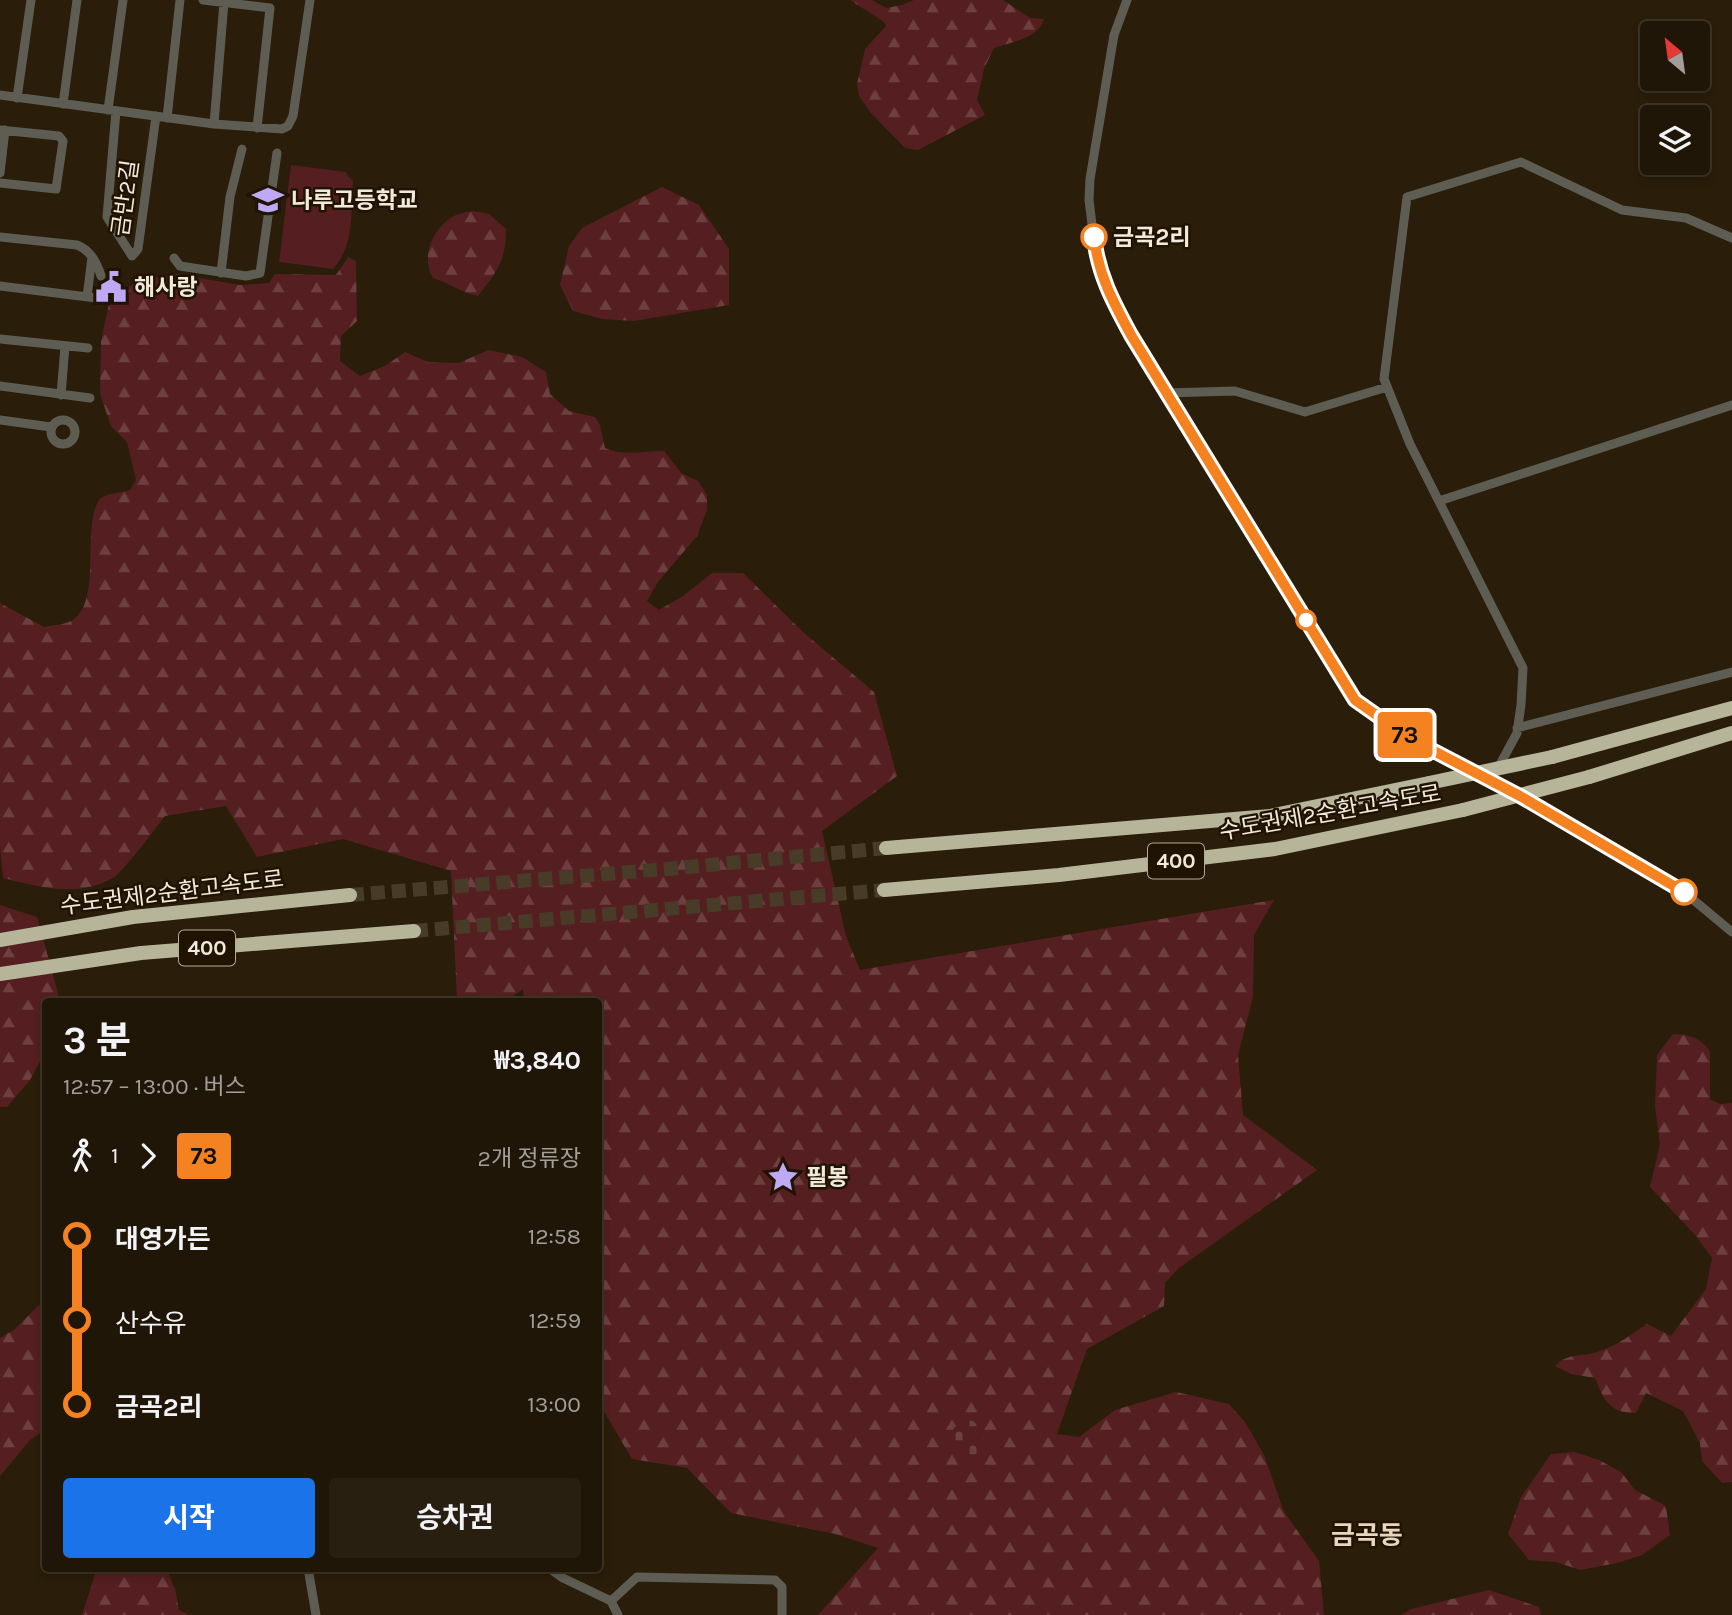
<!DOCTYPE html>
<html lang="ko">
<meta charset="utf-8">
<style>
:root{--surface:#201607;--page:#281f11;--text:#f1f3f6;--muted:#a29f9b;--line:#3d3528;--accent:#1a73e8}
body{margin:0;font-family:Karla,"Noto Sans KR",sans-serif;background:var(--page);color:var(--text);height:100vh;display:flex;flex-direction:column;font-size:26px;white-space:nowrap}
*{box-sizing:border-box;margin:0}
p{font-size:23px;color:var(--muted)}
.icon{flex:none;width:38px;height:38px;fill:none;stroke:currentColor;stroke-width:2;stroke-linecap:round;stroke-linejoin:round}
.map{position:relative;flex:1;overflow:hidden}
.drawer{position:absolute;left:42px;top:998px;width:560px;height:574px;display:flex;flex-direction:column;background:var(--surface);border-radius:7px;box-shadow:0 4px 10px #0003,0 0 0 2px var(--line)}
.drawer>*{flex:none}
.badge{padding:0 14px;border-radius:5px;font-size:24px;line-height:46px}
.needle{width:46px;rotate:331deg}
.tools{position:absolute;left:1640px;top:21px;display:grid;gap:14px}
.tools a{display:grid;place-items:center;width:70px;height:70px;border-radius:7px;background:var(--surface);box-shadow:0 4px 10px #0003,0 0 0 2px var(--line);font-size:35px}
.map>.badge{position:absolute;translate:-50% -50%;box-shadow:0 0 0 4px #fff}
.legs{display:flex;align-items:center;gap:10px;height:77px;padding:0 21px;font-size:23px}
.legs p{margin-inline-start:auto}
.head{display:flex;align-items:center;justify-content:space-between;height:119px;padding:0 21px}
h1{font-size:38px;font-weight:700;line-height:52px}
.cta{display:flex;gap:14px;margin-top:auto;padding:14px 21px}
.cta a{flex:1;height:80px;border-radius:7px;background:var(--accent);color:#fff;font-size:28px;font-weight:700;line-height:80px;text-align:center}
.cta a+a{background:var(--page);color:var(--text)}
ul{padding:0 21px;list-style:none}
li{display:flex;align-items:center;gap:24px;height:84px;font-size:26px}
li i{display:grid;place-items:center;width:10px;height:100%;margin:0 9px;background:currentColor}
li i::after{content:'';width:18px;height:18px;margin:-9px;border:5px solid;border-radius:50%;background:var(--surface)}
li p{margin-inline-start:auto}
li:first-child i{background:linear-gradient(#0000 50%,currentColor 0)}
li:last-child i{background:linear-gradient(currentColor 50%,#0000 0)}
.map>svg:first-child{display:block}
.forest{fill:url(#forest-firs)}
.cemetery{fill:url(#cemetery-stones)}
.garden{fill:#551e21}
.lines{fill:none;stroke-linecap:round;stroke-linejoin:round}
.highway-tunnel{stroke:#483c29;stroke-width:14;stroke-dasharray:14 7;stroke-linecap:butt}
.minor{stroke:#5e5d53;stroke-width:9}
.highway{stroke:#b7b599;stroke-width:14}
.highway-bridge{stroke:#b7b599;stroke-width:14}
.line-1-casing{stroke:#fff;stroke-width:16}
.line-1{stroke:#f58220;stroke-width:10}
.stop-1-dot{fill:#fff;stroke:#f58220;stroke-width:3.5}
.labels{text-anchor:middle;stroke-width:5;stroke-linejoin:round;paint-order:stroke}
.shield{fill:#201302;stroke:#b3a99b;stroke-width:2}
.shield-label{font-size:21px;font-weight:bold;fill:#f2e9dd}
.street-label{font-size:23px;fill:#f2e9dd;stroke:#201302}
.poi-label{font-size:23px;font-weight:bold;fill:#f2e9dd;stroke:#201302;text-anchor:start}
.stop-label{font-size:23px;font-weight:bold;fill:#f2e9dd;stroke:#201302;text-anchor:start}
.quarter-label{font-size:26px;font-weight:bold;fill:#e7d5bd;stroke:#201302}
</style>
<div class="map">
<svg width="1732" height="1615" viewBox="0 0 1732 1615">
<defs>
<pattern id="forest-firs" width="22" height="20" patternUnits="userSpaceOnUse" patternTransform="scale(1.75)"><rect width="22" height="20" fill="#551e21"/><path d="M5 1l3.5 6h-7zM16 11l3.5 6h-7z" fill="#6e3f41"/></pattern>
<pattern id="cemetery-stones" width="16" height="16" patternUnits="userSpaceOnUse" patternTransform="scale(1.75)"><rect width="16" height="16" fill="#551e21"/><path d="M2 7V4a2 2 0 0 1 4 0v3zM10 15v-3a2 2 0 0 1 4 0v3z" fill="#6e3f41"/></pattern>
</defs>
<rect width="100%" height="100%" fill="#2a1d09"/>
<path class="forest" d="M850,0H872L886,8L902,5L914,0H1003L1030,18L1044,19C1038,39 1011,42 994,48L984,69L977,100L985,115L918,150L905,148L870,112L859,96L857,84L865,49L886,26L884,22Z
M662,187L699,205L729,249V305L634,321L602,319L573,311L560,285L569,246L582,228Z
M473,211L489,214L506,229C506,262 497,271 478,296C462,293 449,283 433,278C420,257 433,226 456,215C461,213 467,212 473,211Z
M348,257L356,261L357,321L341,336L340,361L360,376L385,366L405,352L428,362L459,363L488,350L522,357L546,372L550,394L569,411L595,417L600,425L605,448C624,457 644,450 664,451L681,473L698,481L707,495V510L697,536L658,582L647,601L659,610L683,596L712,573H743L803,632L874,692L897,776L822,831L846,936L860,970L1274,900L1254,935L1253,997L1238,1055L1243,1115L1317,1170L1179,1268L1165,1283L1164,1306L1087,1349L1057,1434L1079,1437L1115,1410L1176,1392L1229,1404L1245,1422L1264,1455L1284,1512L1319,1561L1324,1615H818L878,1548L835,1534L731,1513L687,1468L632,1459L599,1403L598,1001H524L523,989L506,1001H457L451,871L343,839L257,857L226,806L165,816C155,829 123,872 113,878C77,898 39,887 3,878L0,847V603L44,627C52,625 64,625 71,621C103,604 81,528 99,500C104,493 122,493 130,490L136,480L127,442L111,426L100,394L101,341L109,304L125,289L141,280L176,274L240,285L269,283L275,274L336,275Z
M0,905L37,917L58,993L57,1001H46L45,1052L30,1080L7,1107H0Z
M1673,1034C1690,1035 1699,1037 1710,1051V1099L1720,1104L1732,1103V1482L1722,1483L1702,1461L1700,1443L1683,1411L1646,1393L1636,1413C1610,1414 1603,1399 1595,1378L1571,1374L1555,1366C1566,1353 1582,1357 1597,1352C1616,1346 1631,1335 1647,1324L1671,1336L1706,1289L1712,1258L1696,1236L1650,1187L1660,1144L1655,1107L1657,1055Z
M39,1305L45,1308V1430L30,1440L0,1476V1338L15,1329Z
M1575,1452L1599,1460L1621,1472L1635,1490L1666,1506L1670,1535L1642,1555L1617,1563L1580,1570L1556,1562L1529,1560L1508,1534L1521,1497L1551,1454Z
M97,1568H166L175,1589L179,1610L189,1615H82Z
M1489,1590L1539,1607L1541,1615H1401L1411,1609Z"/>
<path class="cemetery" d="M962,1421H973C987,1434 988,1451 972,1464C955,1460 954,1444 953,1429Z"/>
<path class="garden" d="M291,165L346,172L348,177L353,180C351,210 355,245 333,269L279,262Z"/>
<g class="lines">
<path class="highway-tunnel" d="M350,895L678,868L886,848
M414,931L884,890"/>
<path class="minor" d="M203,0L270,8L257,128
M1127,0L1114,35L1090,179L1089,200L1095,249L1099,270L1106,290L1155,375L1355,700L1409,738L1520,796L1684,892L1732,932
M0,95L214,124L282,129L288,126L293,116L310,0
M17,98L31,0
M63,104L77,0
M108,110L123,0
M116,111L107,217L132,256L138,249L156,116
M167,118L180,0
M214,124L224,2
M0,130L59,136L63,141L56,189L0,183
M0,173L5,130
M0,237L77,245C90,250 97,262 101,276
M174,258L180,266L246,276L260,273L277,153
M221,273L230,197L242,149
M0,286L96,298
M87,297L92,257
M0,339L88,348
M0,386L90,398
M1166,393L1235,391L1305,412L1387,387
M61,395L65,346
M51 432a12 12 0 1 1 24 0a12 12 0 1 1-24 0Z
M0,420L51,427
M1439,501L1732,405
M1517,728L1732,672
M1497,770L1517,733L1521,705L1523,668L1410,444L1384,379L1407,197L1521,162L1622,210L1686,218L1732,238
M308,1568L316,1615
M549,1568L563,1578L611,1601L637,1577L775,1580L782,1587V1615
M611,1601L618,1615"/>
<path class="highway" d="M1552,757L1732,708
M1589,777L1732,733
M886,848L1270,816L1429,783
M884,890L1059,875L1275,849L1463,810
M0,940L133,917L350,895
M0,974L141,953L414,931"/>
<path class="highway-bridge" d="M1429,783L1552,757
M1463,810L1589,777"/>
</g>
<g class="lines">
<defs>
<path id="line-1" d="M1094,237C1098,274 1113,302 1131,335L1355,700L1409,738L1520,796L1684,892"/>
</defs>
<use href="#line-1" class="line-1-casing"/>
<use href="#line-1" class="line-1"/>
</g>
<defs>
<symbol id="school-bare" viewBox="-9 -9 18 18"><path d="M0-5L7-2L0 1L-7-2ZM-4 1L0 2.5L4 1V4Q0 6-4 4Z" fill="#bfa9f4" stroke="#201302" stroke-width="2.5" paint-order="stroke"/></symbol>
<symbol id="civic-bare" viewBox="-9 -9 18 18"><path d="M-.6-6.5H3V-4.5H.6V-3L4-1V1h2V6H-6V1h2V-1L-.6-3ZM-1.2 2.5V6h2.4V2.5Z" fill="#bfa9f4" stroke="#201302" stroke-width="2.5" paint-order="stroke"/></symbol>
<symbol id="sight-bare" viewBox="-9 -9 18 18"><path d="M0-6L1.8-2.2L6-1.7L2.9 1.2L3.7 5.4L0 3.3L-3.7 5.4L-2.9 1.2L-6-1.7L-1.8-2.2Z" fill="#bfa9f4" stroke="#201302" stroke-width="2.5" paint-order="stroke"/></symbol>
</defs>
<g fill-rule="evenodd">
<use href="#school-bare" x="246" y="178" width="44" height="44"/>
<use href="#civic-bare" x="89" y="265" width="44" height="44"/>
<use href="#sight-bare" x="761" y="1155" width="44" height="44"/>
</g>
<g class="stop-1-dot">
<circle cx="1094" cy="237" r="12"/>
<circle cx="1306" cy="620" r="9"/>
<circle cx="1684" cy="892" r="12"/>
</g>
<g class="labels">
<g class="shield">
<rect x="1148" y="843.5" width="56" height="35" rx="5"/>
<rect x="179" y="930.5" width="56" height="35" rx="5"/>
</g>
<g class="shield-label">
<text x="1176" y="868">400</text>
<text x="207" y="955">400</text>
</g>
<g class="street-label">
<text transform="translate(125 198) rotate(-82)" y="8">금반2길</text>
<text transform="translate(1330 812) rotate(-10)" y="8">수도권제2순환고속도로</text>
<text transform="translate(172 892) rotate(-7)" y="8">수도권제2순환고속도로</text>
</g>
<g class="poi-label">
<text x="291" y="208">나루고등학교</text>
<text x="134" y="295">해사랑</text>
<text x="806" y="1185">필봉</text>
</g>
<g class="stop-label">
<text x="1113" y="245">금곡2리</text>
</g>
<g class="quarter-label">
<text x="1367" y="1544">금곡동</text>
</g>
</g>
</svg>
<div class="tools">
<a><svg class="needle" viewBox="-14 -14 28 28"><path d="M0-13l5 13h-10z" fill="#e53935"/><path d="M0 13l5-13h-10z" fill="#a29f9b"/></svg></a>
<a><svg class="icon" aria-label="layers" viewBox="0 0 24 24"><path d="M12 4l9 5-9 5-9-5zM3 14l9 5 9-5"/></svg></a>
</div>
<b class="badge" style="left:1405px;top:735px;background:#f58220;color:#111">73</b>
<section class="drawer">
<div class="head"><div><h1>3 분</h1><p>12:57 – 13:00 · 버스</p></div><b>₩3,840</b></div>
<div class="legs"><svg class="icon" aria-label="walk" viewBox="0 0 24 24"><circle cx="13" cy="4" r="2"/><path d="M13 8l-2 6 4 7M11 14l-3 7M7 12l3-4h3l4 4"/></svg>1<svg class="icon" aria-label="forward" viewBox="0 0 24 24"><path d="M9 5l7 7-7 7"/></svg><b class="badge" style="background:#f58220;color:#111">73</b><p>2개 정류장</p></div>
<ul>
<li><i style="color:#f58220"></i><b>대영가든</b><p>12:58</p></li>
<li><i style="color:#f58220"></i><span>산수유</span><p>12:59</p></li>
<li><i style="color:#f58220"></i><b>금곡2리</b><p>13:00</p></li>
</ul>
<div class="cta"><a>시작</a><a>승차권</a></div>
</section>
</div>
